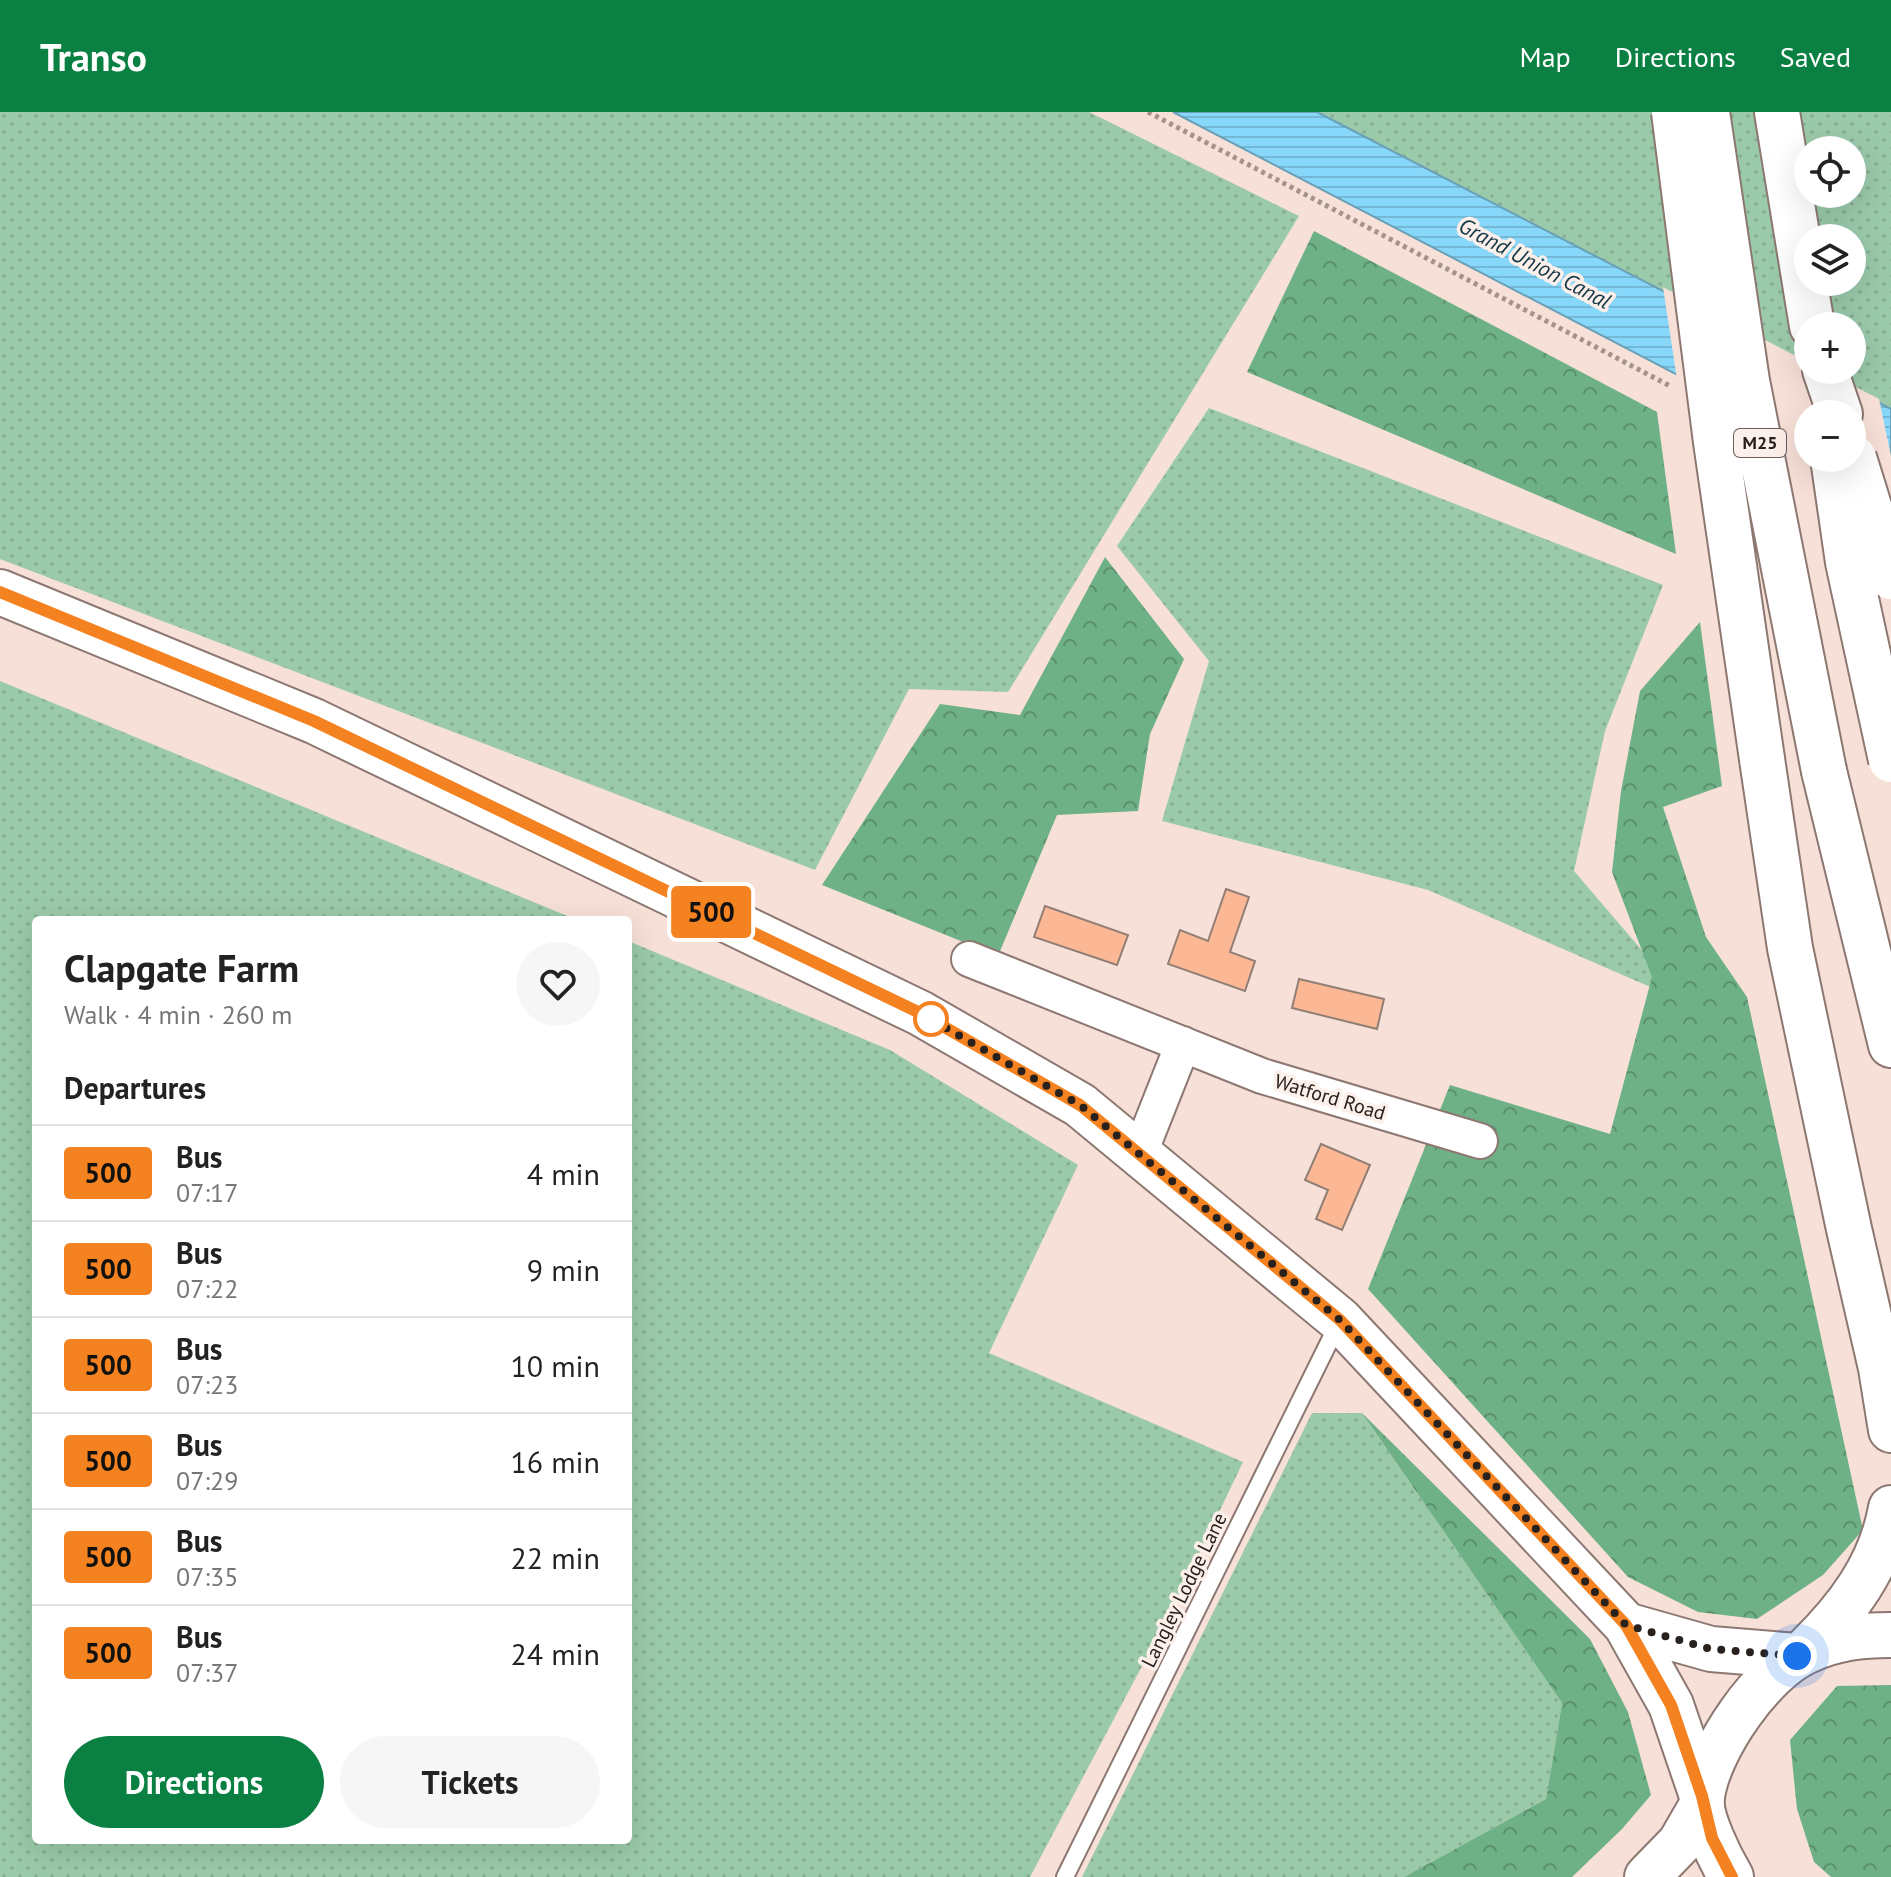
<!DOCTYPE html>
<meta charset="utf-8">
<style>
:root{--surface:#fff;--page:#f6f6f6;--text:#222;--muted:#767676;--line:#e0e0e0;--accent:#0b8043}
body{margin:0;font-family:"PT Sans",sans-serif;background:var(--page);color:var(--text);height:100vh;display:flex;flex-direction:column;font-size:30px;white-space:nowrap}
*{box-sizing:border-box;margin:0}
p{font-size:26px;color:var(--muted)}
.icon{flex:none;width:44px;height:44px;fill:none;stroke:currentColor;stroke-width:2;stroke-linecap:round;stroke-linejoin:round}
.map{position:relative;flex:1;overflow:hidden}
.drawer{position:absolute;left:32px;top:804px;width:600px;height:928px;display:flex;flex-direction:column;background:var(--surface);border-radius:8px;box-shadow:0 8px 32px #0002}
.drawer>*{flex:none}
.badge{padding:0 16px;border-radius:6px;font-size:28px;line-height:52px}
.fabs{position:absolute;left:1794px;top:24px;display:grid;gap:16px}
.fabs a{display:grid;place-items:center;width:72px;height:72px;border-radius:50%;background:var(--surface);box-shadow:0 8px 32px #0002;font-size:40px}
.you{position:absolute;width:40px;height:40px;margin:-20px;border:6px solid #fff;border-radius:50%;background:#1a73e8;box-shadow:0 0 0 12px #1a73e833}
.map>.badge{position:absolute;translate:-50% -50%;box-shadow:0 0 0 4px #fff}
h2{padding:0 32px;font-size:30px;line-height:72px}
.round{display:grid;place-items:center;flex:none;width:84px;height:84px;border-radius:42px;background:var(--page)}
.overview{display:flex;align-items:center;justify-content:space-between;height:136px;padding:0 32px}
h1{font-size:38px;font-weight:600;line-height:60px}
.button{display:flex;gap:16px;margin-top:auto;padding:16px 32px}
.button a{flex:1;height:92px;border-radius:48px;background:var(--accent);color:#fff;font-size:32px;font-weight:600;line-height:92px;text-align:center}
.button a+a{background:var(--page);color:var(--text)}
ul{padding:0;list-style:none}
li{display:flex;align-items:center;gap:24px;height:96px;padding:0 32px;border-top:2px solid var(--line)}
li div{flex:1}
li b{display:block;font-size:30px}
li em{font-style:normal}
li .badge{min-width:88px;font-weight:700;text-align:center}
header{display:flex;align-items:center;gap:48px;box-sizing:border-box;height:112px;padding:0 40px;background:var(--accent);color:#fff}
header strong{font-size:38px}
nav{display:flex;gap:44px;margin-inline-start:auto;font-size:28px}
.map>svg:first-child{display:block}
.grass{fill:url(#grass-dots);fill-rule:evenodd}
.forest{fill:url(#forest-crowns)}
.water{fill:url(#water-rules);stroke:#6aa0b7;stroke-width:2}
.pier{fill:#f7e0d8}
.building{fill:#fcb895;stroke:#917e74;stroke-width:2}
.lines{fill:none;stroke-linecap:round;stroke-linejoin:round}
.lane-casing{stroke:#8c7871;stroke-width:20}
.street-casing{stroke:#8c7871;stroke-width:38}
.primary-casing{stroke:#8c7871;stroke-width:48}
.highway-casing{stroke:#8c7871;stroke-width:48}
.path{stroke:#a4938d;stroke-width:5;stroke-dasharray:4 4;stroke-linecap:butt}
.lane{stroke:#fff;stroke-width:16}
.street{stroke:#fff;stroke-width:34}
.primary{stroke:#fff;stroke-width:44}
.highway{stroke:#fff;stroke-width:44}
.highway-bridge-casing{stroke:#8c7871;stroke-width:48;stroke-linecap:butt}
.highway-bridge{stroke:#fff;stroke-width:44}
.line-casing{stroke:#fff;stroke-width:18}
.line{stroke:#f58220;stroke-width:12}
.walk{stroke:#29211e;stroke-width:8;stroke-dasharray:0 14.4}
.stop-dot{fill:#fff;stroke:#f58220;stroke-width:4}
.labels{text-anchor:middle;stroke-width:7;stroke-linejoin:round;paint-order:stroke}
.shield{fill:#fdefea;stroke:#695f5b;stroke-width:2}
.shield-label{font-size:18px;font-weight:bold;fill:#29211e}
.street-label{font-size:20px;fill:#29211e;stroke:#fdefea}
.water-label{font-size:22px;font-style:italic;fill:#133847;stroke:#fdefea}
</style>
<header>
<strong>Transo</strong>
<nav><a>Map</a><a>Directions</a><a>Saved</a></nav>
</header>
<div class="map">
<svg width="1891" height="1765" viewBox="0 0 1891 1765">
<defs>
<pattern id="grass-dots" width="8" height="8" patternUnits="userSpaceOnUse" patternTransform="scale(2)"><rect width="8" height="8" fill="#9bcaaa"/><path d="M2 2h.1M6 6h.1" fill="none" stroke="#86ad92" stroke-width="1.8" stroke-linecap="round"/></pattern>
<pattern id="forest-crowns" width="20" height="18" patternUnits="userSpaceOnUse" patternTransform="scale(2)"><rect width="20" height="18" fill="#6fb186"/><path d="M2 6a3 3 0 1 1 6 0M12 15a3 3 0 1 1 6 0" fill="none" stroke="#5b906d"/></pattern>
<pattern id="water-rules" width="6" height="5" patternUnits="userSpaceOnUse" patternTransform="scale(2)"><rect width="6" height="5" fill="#86d7f9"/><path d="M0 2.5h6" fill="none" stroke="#74b8d5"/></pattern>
</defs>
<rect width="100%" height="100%" fill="#f7e0d8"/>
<path class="grass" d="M0,0H1089L1299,104L1008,580L909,577L815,758L0,447Z
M1317,0H1891V297L1815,258H1852V214H1808V254ZM1808,38H1852V82H1808ZM1808,126H1852V170H1808Z
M1209,296L1663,473L1605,619L1574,759L1687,891L1428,778L1162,709L1209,549L1117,434Z
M0,569L577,808H36V1728H628V829L890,938L1078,1053L989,1241L1243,1350L1175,1492L1030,1765H0Z
M1312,1301H1362L1562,1591L1546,1687L1404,1765H1082Z"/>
<path class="forest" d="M1314,119L1657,300L1676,442L1247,260Z
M1105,445L1184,547L1150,622L1138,699L1057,703L998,844L822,773L940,592L1020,603Z
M1700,510L1722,674L1663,695L1706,825L1747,885L1863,1418L1823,1463L1757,1507L1698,1500L1628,1465L1368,1177L1450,973L1610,1022L1652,865L1612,760L1621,679L1640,579Z
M1362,1301L1590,1527L1628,1600L1651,1683L1622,1717L1572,1765H1404L1546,1687L1562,1591Z
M1891,1573V1765H1831L1814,1750L1797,1697L1790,1628L1837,1574Z"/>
<path class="water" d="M1173,0H1317L1891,297V374L1852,346V302H1808V331Z"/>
<path class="pier" d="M1663,175L1879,287L1891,344V378L1835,350L1852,346V302H1808L1807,335L1677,268Z"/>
<path class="building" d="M1226,777L1249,785L1230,840L1255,849L1245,879L1168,852L1180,818L1208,829Z
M1045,794L1128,823L1117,853L1034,825Z
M1299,867L1384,887L1377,917L1292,896Z
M1321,1032L1370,1053L1342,1118L1316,1107L1328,1078L1305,1068Z"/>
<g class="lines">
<defs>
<path id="lane" d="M1065,1765L1339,1210"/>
<path id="street" d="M969,847L1262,964L1480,1029
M1139,1043L1183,932"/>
<path id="primary" d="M0,480L314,609L920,901L1080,993L1340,1208L1626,1513L1671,1593L1702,1684
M1626,1513L1711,1537L1797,1544"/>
<path id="highway" d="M1777,0L1812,214
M1825,258L1840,302
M1762,647L1790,836L1849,1117L1881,1256L1891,1318
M1824,659L1891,933
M1807,1537C1848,1497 1881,1453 1891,1396
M1647,1765L1680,1731L1702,1693
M1731,1765C1721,1748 1699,1705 1702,1685C1708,1637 1763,1558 1807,1539C1835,1526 1861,1523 1891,1523"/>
</defs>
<use href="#lane" class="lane-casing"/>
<use href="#street" class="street-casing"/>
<use href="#primary" class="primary-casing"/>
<use href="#highway" class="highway-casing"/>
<path class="path" d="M1148,0L1672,275"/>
<use href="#lane" class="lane"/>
<use href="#street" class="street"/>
<use href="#primary" class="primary"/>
<use href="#highway" class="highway"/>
<defs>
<path id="highway-bridge" d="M1674,0L1716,330L1762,647
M1707,0L1747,269L1824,659
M1833,346L1848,450L1891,648
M1854,346L1891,465"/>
</defs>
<use href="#highway-bridge" class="highway-bridge-casing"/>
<use href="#highway-bridge" class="highway-bridge"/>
</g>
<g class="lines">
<defs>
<path id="line" d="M0,480L314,609L920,901L1080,993L1340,1208L1626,1513L1671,1593L1702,1684L1712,1726L1732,1765"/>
</defs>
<use href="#line" class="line-casing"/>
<use href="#line" class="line"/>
<path class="walk" d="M931,907L920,901L1080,993L1340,1208L1626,1513L1711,1537L1797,1544"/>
</g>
<circle class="stop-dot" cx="931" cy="907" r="16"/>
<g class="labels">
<rect class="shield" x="1734" y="317" width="52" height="28" rx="6"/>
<g class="shield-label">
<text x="1760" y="337">M25</text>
</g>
<g class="street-label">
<text transform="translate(1330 985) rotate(17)" y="7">Watford Road</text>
<text transform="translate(1184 1478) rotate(-64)" y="7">Langley Lodge Lane</text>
</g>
<g class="water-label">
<text transform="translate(1535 151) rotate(28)" y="8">Grand Union Canal</text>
</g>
</g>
</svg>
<div class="fabs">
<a><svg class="icon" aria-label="locate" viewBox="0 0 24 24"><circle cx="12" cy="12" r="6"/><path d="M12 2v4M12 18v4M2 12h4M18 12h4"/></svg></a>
<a><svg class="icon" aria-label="layers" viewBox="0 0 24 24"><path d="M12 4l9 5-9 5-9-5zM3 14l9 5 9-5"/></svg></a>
<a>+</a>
<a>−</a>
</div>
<div class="you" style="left:1797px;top:1544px"></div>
<b class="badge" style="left:711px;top:800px;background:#f58220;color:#111">500</b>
<section class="drawer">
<div class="overview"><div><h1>Clapgate Farm</h1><p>Walk · 4 min · 260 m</p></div><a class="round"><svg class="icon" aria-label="heart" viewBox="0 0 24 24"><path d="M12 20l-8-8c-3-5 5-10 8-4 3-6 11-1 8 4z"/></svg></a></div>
<h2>Departures</h2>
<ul>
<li><span class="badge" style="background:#f58220;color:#111">500</span><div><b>Bus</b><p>07:17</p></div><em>4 min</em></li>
<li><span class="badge" style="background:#f58220;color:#111">500</span><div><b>Bus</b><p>07:22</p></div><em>9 min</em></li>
<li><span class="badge" style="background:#f58220;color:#111">500</span><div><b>Bus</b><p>07:23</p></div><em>10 min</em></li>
<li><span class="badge" style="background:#f58220;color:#111">500</span><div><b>Bus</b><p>07:29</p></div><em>16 min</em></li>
<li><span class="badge" style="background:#f58220;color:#111">500</span><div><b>Bus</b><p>07:35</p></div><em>22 min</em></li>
<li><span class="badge" style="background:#f58220;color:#111">500</span><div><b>Bus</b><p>07:37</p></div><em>24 min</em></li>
</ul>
<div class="button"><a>Directions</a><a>Tickets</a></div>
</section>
</div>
